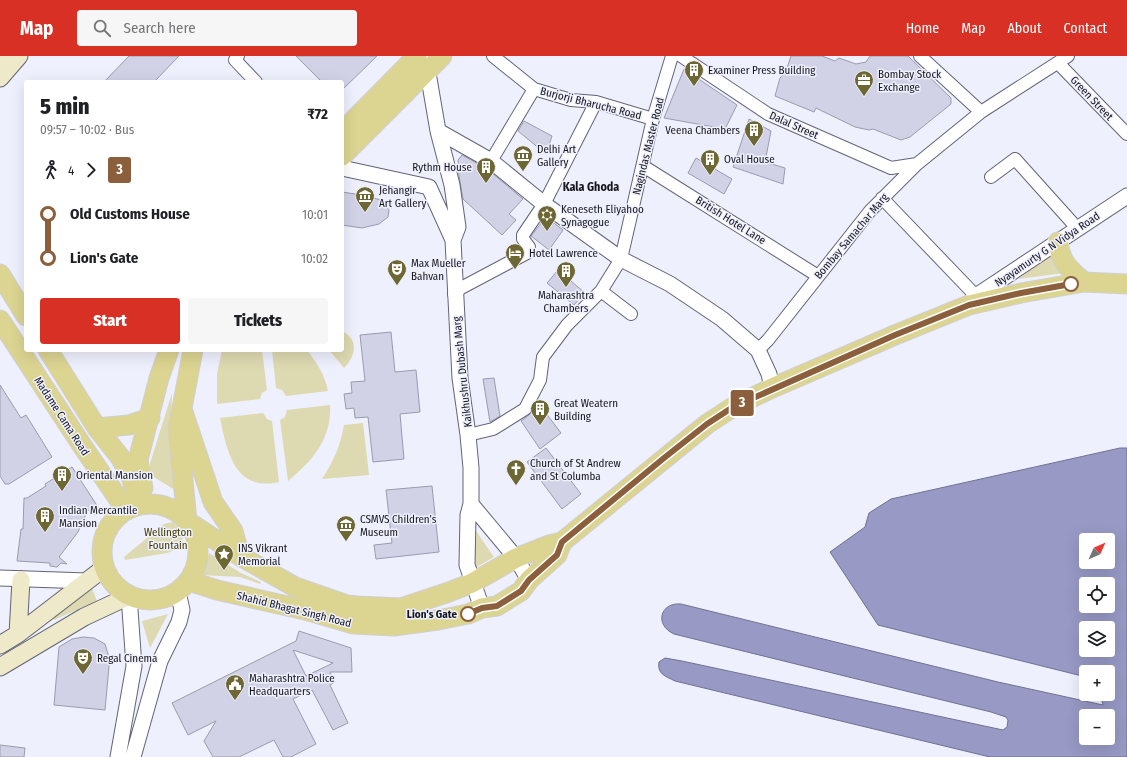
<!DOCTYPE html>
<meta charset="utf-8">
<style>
:root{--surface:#fff;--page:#f6f6f6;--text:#202124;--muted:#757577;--accent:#d93025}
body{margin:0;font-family:"Fira Sans Condensed",sans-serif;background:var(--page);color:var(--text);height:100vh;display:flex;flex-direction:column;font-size:15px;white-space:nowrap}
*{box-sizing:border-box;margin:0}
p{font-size:13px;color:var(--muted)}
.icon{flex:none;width:22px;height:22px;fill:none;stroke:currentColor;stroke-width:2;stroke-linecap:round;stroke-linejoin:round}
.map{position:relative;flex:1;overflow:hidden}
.side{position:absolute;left:24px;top:24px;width:320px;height:272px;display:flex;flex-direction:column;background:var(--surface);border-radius:4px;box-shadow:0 4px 16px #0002}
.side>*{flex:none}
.badge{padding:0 8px;border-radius:3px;font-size:14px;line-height:26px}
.needle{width:26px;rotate:45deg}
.fabs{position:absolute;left:1079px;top:477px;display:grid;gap:8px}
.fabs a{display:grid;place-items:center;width:36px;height:36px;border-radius:4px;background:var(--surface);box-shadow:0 4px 16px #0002;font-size:20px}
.map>.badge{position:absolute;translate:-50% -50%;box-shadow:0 0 0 2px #fff}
.legs{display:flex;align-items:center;gap:6px;height:44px;padding:0 16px;font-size:13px}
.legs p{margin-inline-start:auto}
.headline{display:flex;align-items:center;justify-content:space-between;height:68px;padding:0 16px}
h1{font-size:22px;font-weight:800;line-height:30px}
.primary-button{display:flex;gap:8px;margin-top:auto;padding:8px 16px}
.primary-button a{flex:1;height:46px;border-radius:4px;background:var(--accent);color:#fff;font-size:16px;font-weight:800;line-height:46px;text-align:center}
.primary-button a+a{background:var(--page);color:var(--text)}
ul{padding:0 16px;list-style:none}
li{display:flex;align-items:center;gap:14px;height:44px;font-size:15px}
li i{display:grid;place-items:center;width:6px;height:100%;margin:0 5px;background:currentColor}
li i::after{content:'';width:10px;height:10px;margin:-5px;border:3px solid;border-radius:50%;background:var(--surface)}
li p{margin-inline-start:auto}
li:first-child i{background:linear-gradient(#0000 50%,currentColor 0)}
li:last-child i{background:linear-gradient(currentColor 50%,#0000 0)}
header{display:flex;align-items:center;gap:24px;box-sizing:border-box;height:56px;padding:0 20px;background:var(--accent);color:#fff}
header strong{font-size:19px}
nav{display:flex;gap:22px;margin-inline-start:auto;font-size:14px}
.search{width:280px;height:36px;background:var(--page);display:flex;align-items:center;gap:10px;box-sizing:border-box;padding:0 14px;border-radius:4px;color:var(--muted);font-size:15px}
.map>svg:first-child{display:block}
.green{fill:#ddd9b1}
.water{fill:#9899c4;stroke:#717192;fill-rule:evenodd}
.building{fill:#d2d2e7;stroke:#9a9baf;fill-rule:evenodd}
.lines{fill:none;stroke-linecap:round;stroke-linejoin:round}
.minor-casing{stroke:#636476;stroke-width:14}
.tertiary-casing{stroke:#636476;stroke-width:17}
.secondary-casing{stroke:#636476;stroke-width:19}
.primary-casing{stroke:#d0d0d2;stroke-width:21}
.minor{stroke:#fff;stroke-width:12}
.tertiary{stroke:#fff;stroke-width:15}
.secondary{stroke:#eee9c8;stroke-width:17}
.primary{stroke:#dcd491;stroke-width:19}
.line-1-casing{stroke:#fff;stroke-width:9}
.line-1{stroke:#8b5e3c;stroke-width:6}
.stop-1-dot{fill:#fff;stroke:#8b5e3c;stroke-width:2}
.labels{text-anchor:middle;stroke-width:3;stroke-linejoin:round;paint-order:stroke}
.poi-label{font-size:11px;fill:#15151c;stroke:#eff0fd;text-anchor:start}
.street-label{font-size:11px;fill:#15151c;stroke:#eff0fd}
.park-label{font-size:11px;fill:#433c00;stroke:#eff0fd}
.stop-label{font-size:11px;font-weight:bold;fill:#15151c;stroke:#eff0fd;text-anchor:end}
.neighbourhood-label{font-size:12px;font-weight:bold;fill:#15151c;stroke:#eff0fd}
</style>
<header>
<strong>Map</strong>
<div class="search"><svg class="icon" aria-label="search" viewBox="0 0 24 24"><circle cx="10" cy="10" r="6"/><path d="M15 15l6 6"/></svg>Search here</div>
<nav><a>Home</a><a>Map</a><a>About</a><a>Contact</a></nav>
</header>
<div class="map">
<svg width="1127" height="701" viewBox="0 0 1127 701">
<rect width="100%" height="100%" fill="#eff0fd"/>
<path class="green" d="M1054,197L1064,217L1018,223Z
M342,275C360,284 355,301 344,312L329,294H342Z
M222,294H262L267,334L262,337L260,343L217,348V318Z
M272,294H307C317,307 325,319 328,335L286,340L282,334L276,332Z
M172,337L171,364L175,434L147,417Z
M330,349C332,383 312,405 288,425L280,364L285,361L287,354Z
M263,357L267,363L272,365L279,426C235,436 227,396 220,362Z
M363,367L369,419L322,423C334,404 340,391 344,369Z
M173,466L183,477L182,491L167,497L125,504L124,501L164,468Z
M474,472L494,501L473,513Z
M209,497L241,517L261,526L260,528L240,521L202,519Z
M91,530L97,545L54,564L53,562Z
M168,558L150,592L142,565Z"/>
<path class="water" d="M1120,392H1127V701H990L675,625C665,620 657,618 659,606L665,602L682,605L1003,674L1007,671L1008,664L1006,661L991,656L674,578C654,569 660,546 681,548L998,626L1103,649L1100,638H1108V616H1086V621L878,569L830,496L865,471L869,457L891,443ZM1086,484H1108V506H1086ZM1086,528H1108V550H1086ZM1086,572H1108V594H1086ZM1086,660H1108V682H1086Z"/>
<path class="building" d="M129,0H179L154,26H104Z
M296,0H377L342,34V26H322Z
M791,0H822L835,5L839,2L856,8L866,6L870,0H908L951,42V48L910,81L901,84L873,73L869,74L855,71L816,52L814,56L775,40L780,22L786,15Z
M684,13L737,49L725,73L664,62Z
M749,63L771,75L765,106L785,112L783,128L733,111Z
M524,65L552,80L546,98L518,75Z
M462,99L486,112L523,143L509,158L516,164L502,179L463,143L459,120L458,104Z
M696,102L732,123L724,138L688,117Z
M342,136L362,139L381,144L389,154L388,161L379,168L362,172L342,169Z
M546,161L563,174L549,194L531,180Z
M558,214L585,237L574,249L547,227Z
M391,276L395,316L416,314L420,356L400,358L404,403L373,406L368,361L355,362L354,352L346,353L344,338L352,337L351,326L365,325L360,279Z
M494,322L500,360L490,366L483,323Z
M0,329L21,362L26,359L52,401L9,428H5L0,420Z
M539,348L561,377L540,393L521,365L529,359L534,352Z
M546,392L581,438L562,453L527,406Z
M72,411L98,451L95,459L88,454L78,476L59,501L67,508L61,507L57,511L50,510V507L17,505L21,473H23L24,442H27L46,430L45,428Z
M432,430L439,496L376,503L374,489L392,487L386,434Z
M299,575L351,592L352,616H330L335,626L330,629L348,667L333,674L312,634L293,643L316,688L291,701H283L274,684L239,701H213L204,685L216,665L188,679L172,647L296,585ZM293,594L333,607L306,620Z
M83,581L94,582L105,588L108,598L109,610L105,654L54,649L59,591L72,583Z
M0,689L25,692L24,701H0Z"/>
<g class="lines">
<defs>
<path id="minor" d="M238,0L235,4L256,26
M493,0L534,33L571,44L596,46L653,63
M681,0L768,58L891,112L917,108
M920,0L981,56
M1058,7L1127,78
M491,105L534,33
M643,110L818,220
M991,121L1015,103L1077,172
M882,142L976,240
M601,235L631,258
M454,238L461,232L527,197L529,191L523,183V179L544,148L596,46
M758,294L768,284L870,155L917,108L981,56L1068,0
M468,379L493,373L525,353L540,324L543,301L567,269L601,235L621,203L653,63L672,0"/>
<path id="tertiary" d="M426,5L438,75L452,129L458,171L453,184
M438,75L491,105L544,148L621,203L670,228L722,263L758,294L769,318L772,332
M342,112L429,131L453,184L460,322L468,379L471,412V448L468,459L467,509L482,552
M969,249L976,240L1127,140
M471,448L516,502L529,524
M0,522L87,525
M118,701L134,610L129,540
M133,701L160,605L179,566L182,554L178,536"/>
<path id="secondary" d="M0,1L2,0
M0,22L19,0
M18,578L21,524
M0,589L18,578L104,512
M0,611L84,561L129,540"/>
<path id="primary" d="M342,76L417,0
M342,100L442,0
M1058,186C1061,207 1069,213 1084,226
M0,218L26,260
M0,264L83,391L126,454
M48,294L97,372L120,401L131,421L140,449
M193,294L178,373L187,465L240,500L295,531L347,549L357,550L401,552L449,536L472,527L516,502L549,489L562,486L707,368L733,351L772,332L895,279L969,249L1021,237L1084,226L1127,228
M183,356L213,446L233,475L240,500
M97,372L129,369L150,362
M143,432L138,404L159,322L169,294
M102 496a48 48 0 1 1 96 0a48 48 0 1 1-96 0Z
M189,525L217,534L305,554L353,568L394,570L438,564L468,558L482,552L497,550L521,535L529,524L557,499L562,486"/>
</defs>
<use href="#minor" class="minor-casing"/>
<use href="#tertiary" class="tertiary-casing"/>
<use href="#secondary" class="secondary-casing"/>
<use href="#primary" class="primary-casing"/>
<use href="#minor" class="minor"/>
<use href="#tertiary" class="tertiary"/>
<use href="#secondary" class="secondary"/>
<use href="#primary" class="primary"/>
</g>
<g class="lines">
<defs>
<path id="line-1" d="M468,558L482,552L497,550L521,535L529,524L557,499L562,486L664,402L707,368L733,351L895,279L969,249L1021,237L1071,228"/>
</defs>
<use href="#line-1" class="line-1-casing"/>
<use href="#line-1" class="line-1"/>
</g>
<defs>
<symbol id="building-pin" viewBox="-11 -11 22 30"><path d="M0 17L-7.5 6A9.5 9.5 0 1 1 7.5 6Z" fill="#6d6733" stroke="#eff0fd"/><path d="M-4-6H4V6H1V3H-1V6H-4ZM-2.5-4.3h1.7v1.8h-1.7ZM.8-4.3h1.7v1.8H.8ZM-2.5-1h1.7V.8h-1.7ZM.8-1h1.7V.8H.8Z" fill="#fff"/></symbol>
<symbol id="office-pin" viewBox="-11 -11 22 30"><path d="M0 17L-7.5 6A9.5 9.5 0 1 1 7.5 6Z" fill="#6d6733" stroke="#eff0fd"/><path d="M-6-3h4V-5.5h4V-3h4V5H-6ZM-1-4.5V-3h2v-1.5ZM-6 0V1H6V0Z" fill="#fff"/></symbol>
<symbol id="museum-pin" viewBox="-11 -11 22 30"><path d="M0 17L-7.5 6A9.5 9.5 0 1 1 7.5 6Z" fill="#6d6733" stroke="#eff0fd"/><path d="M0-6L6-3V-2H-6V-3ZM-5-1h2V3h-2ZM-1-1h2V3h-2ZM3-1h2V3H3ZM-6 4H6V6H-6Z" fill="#fff"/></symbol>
<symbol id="synagogue-pin" viewBox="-11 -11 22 30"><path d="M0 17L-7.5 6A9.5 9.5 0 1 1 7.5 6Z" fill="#6d6733" stroke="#eff0fd"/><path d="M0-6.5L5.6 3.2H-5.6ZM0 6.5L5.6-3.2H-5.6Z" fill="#fff"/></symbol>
<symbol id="hotel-pin" viewBox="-11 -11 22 30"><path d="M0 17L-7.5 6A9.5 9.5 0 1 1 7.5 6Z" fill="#6d6733" stroke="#eff0fd"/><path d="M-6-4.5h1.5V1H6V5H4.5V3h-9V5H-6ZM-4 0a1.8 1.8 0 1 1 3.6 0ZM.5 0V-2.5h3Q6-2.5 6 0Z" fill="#fff"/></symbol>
<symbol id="theatre-pin" viewBox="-11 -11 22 30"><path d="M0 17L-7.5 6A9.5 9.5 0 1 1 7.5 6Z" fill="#6d6733" stroke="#eff0fd"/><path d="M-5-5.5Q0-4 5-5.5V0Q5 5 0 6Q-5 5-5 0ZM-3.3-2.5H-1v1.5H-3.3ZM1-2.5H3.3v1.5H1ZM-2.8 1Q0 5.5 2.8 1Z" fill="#fff"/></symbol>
<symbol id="church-pin" viewBox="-11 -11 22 30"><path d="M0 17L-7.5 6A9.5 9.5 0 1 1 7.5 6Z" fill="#6d6733" stroke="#eff0fd"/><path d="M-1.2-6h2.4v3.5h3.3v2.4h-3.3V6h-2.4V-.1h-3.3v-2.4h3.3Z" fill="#fff"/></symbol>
<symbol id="sight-pin" viewBox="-11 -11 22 30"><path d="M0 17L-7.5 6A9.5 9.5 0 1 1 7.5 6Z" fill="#6d6733" stroke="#eff0fd"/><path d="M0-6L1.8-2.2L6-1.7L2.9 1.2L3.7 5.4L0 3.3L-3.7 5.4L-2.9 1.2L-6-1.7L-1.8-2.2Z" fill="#fff"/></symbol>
<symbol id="civic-pin" viewBox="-11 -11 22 30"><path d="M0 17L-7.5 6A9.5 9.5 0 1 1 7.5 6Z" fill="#6d6733" stroke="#eff0fd"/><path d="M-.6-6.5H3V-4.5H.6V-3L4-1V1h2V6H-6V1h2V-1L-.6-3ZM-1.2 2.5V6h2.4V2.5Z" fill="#fff"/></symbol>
</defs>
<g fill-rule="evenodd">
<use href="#building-pin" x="683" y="3" width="22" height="30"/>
<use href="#office-pin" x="853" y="13" width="22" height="30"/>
<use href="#building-pin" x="743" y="63" width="22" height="30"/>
<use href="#museum-pin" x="512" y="88" width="22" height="30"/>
<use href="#building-pin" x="699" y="92" width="22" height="30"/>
<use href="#building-pin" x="475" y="100" width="22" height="30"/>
<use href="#museum-pin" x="354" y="129" width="22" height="30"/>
<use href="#synagogue-pin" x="536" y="148" width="22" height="30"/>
<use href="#hotel-pin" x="504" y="186" width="22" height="30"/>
<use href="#theatre-pin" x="386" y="202" width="22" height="30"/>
<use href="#building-pin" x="555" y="204" width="22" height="30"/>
<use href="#building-pin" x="529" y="342" width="22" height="30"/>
<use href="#church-pin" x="505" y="402" width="22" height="30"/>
<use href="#building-pin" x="51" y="408" width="22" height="30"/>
<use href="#building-pin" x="34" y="449" width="22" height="30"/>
<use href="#museum-pin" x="335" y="458" width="22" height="30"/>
<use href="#sight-pin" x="213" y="487" width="22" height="30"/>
<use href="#theatre-pin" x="72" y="591" width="22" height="30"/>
<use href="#civic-pin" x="224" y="617" width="22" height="30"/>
</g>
<g class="stop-1-dot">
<circle cx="1071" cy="228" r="7"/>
<circle cx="468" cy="558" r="7"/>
</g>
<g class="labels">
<g class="poi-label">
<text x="708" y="18">Examiner Press Building</text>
<text x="878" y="22">Bombay Stock<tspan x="878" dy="13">Exchange</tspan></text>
<text x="740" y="78" text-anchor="end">Veena Chambers</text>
<text x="537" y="97">Delhi Art<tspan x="537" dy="13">Gallery</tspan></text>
<text x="724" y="107">Oval House</text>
<text x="472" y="115" text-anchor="end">Rythm House</text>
<text x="379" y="138">Jehangir<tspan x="379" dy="13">Art Gallery</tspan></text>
<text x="561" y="157">Keneseth Eliyahoo<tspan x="561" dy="13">Synagogue</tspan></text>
<text x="529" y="201">Hotel Lawrence</text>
<text x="411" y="211">Max Mueller<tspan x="411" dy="13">Bahvan</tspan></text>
<text x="566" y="243" text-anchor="middle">Maharashtra<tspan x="566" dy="13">Chambers</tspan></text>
<text x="554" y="351">Great Weatern<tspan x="554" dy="13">Building</tspan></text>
<text x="530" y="411">Church of St Andrew<tspan x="530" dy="13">and St Columba</tspan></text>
<text x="76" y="423">Oriental Mansion</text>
<text x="59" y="458">Indian Mercantile<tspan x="59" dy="13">Mansion</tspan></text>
<text x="360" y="467">CSMVS Children’s<tspan x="360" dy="13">Museum</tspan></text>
<text x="238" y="496">INS Vikrant<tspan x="238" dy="13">Memorial</tspan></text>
<text x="97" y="606">Regal Cinema</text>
<text x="249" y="626">Maharashtra Police<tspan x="249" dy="13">Headquarters</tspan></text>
</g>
<g class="street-label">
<text transform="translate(1092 42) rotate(46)" y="4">Green Street</text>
<text transform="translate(591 47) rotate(14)" y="4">Burjorji Bharucha Road</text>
<text transform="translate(794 69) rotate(24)" y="4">Dalal Street</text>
<text transform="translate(648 90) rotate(-76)" y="4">Nagindas Master Road</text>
<text transform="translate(731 164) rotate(32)" y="4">British Hotel Lane</text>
<text transform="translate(851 180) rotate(-50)" y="4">Bombay Samachar Marg</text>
<text transform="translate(1047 193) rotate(-34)" y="4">Nyayamurty G N Vidya Road</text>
<text transform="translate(462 316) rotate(-96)" y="4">Kaikhushru Dubash Marg</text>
<text transform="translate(62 360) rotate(57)" y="4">Madame Cama Road</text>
<text transform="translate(294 553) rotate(14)" y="4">Shahid Bhagat Singh Road</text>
</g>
<g class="park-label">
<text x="168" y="480">Wellington<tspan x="168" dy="13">Fountain</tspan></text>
</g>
<g class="stop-label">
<text x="457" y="562">Lion's Gate</text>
</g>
<g class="neighbourhood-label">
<text x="591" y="135">Kala Ghoda</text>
</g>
</g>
</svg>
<div class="fabs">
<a><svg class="needle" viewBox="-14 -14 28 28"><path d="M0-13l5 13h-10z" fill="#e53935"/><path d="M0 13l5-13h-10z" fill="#757577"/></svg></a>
<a><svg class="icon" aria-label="locate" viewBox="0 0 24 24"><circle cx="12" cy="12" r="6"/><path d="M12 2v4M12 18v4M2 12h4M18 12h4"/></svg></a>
<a><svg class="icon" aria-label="layers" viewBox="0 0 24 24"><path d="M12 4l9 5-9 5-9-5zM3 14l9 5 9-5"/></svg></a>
<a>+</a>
<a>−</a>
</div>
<b class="badge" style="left:742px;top:347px;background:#8b5e3c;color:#fff">3</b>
<section class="side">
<div class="headline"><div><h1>5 min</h1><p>09:57 – 10:02 · Bus</p></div><b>₹72</b></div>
<div class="legs"><svg class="icon" aria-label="walk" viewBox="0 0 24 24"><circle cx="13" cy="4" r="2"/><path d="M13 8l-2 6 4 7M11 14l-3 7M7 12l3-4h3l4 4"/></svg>4<svg class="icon" aria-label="forward" viewBox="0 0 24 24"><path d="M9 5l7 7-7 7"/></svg><b class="badge" style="background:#8b5e3c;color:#fff">3</b></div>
<ul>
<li><i style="color:#8b5e3c"></i><b>Old Customs House</b><p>10:01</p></li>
<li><i style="color:#8b5e3c"></i><b>Lion's Gate</b><p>10:02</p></li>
</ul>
<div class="primary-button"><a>Start</a><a>Tickets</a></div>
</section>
</div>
